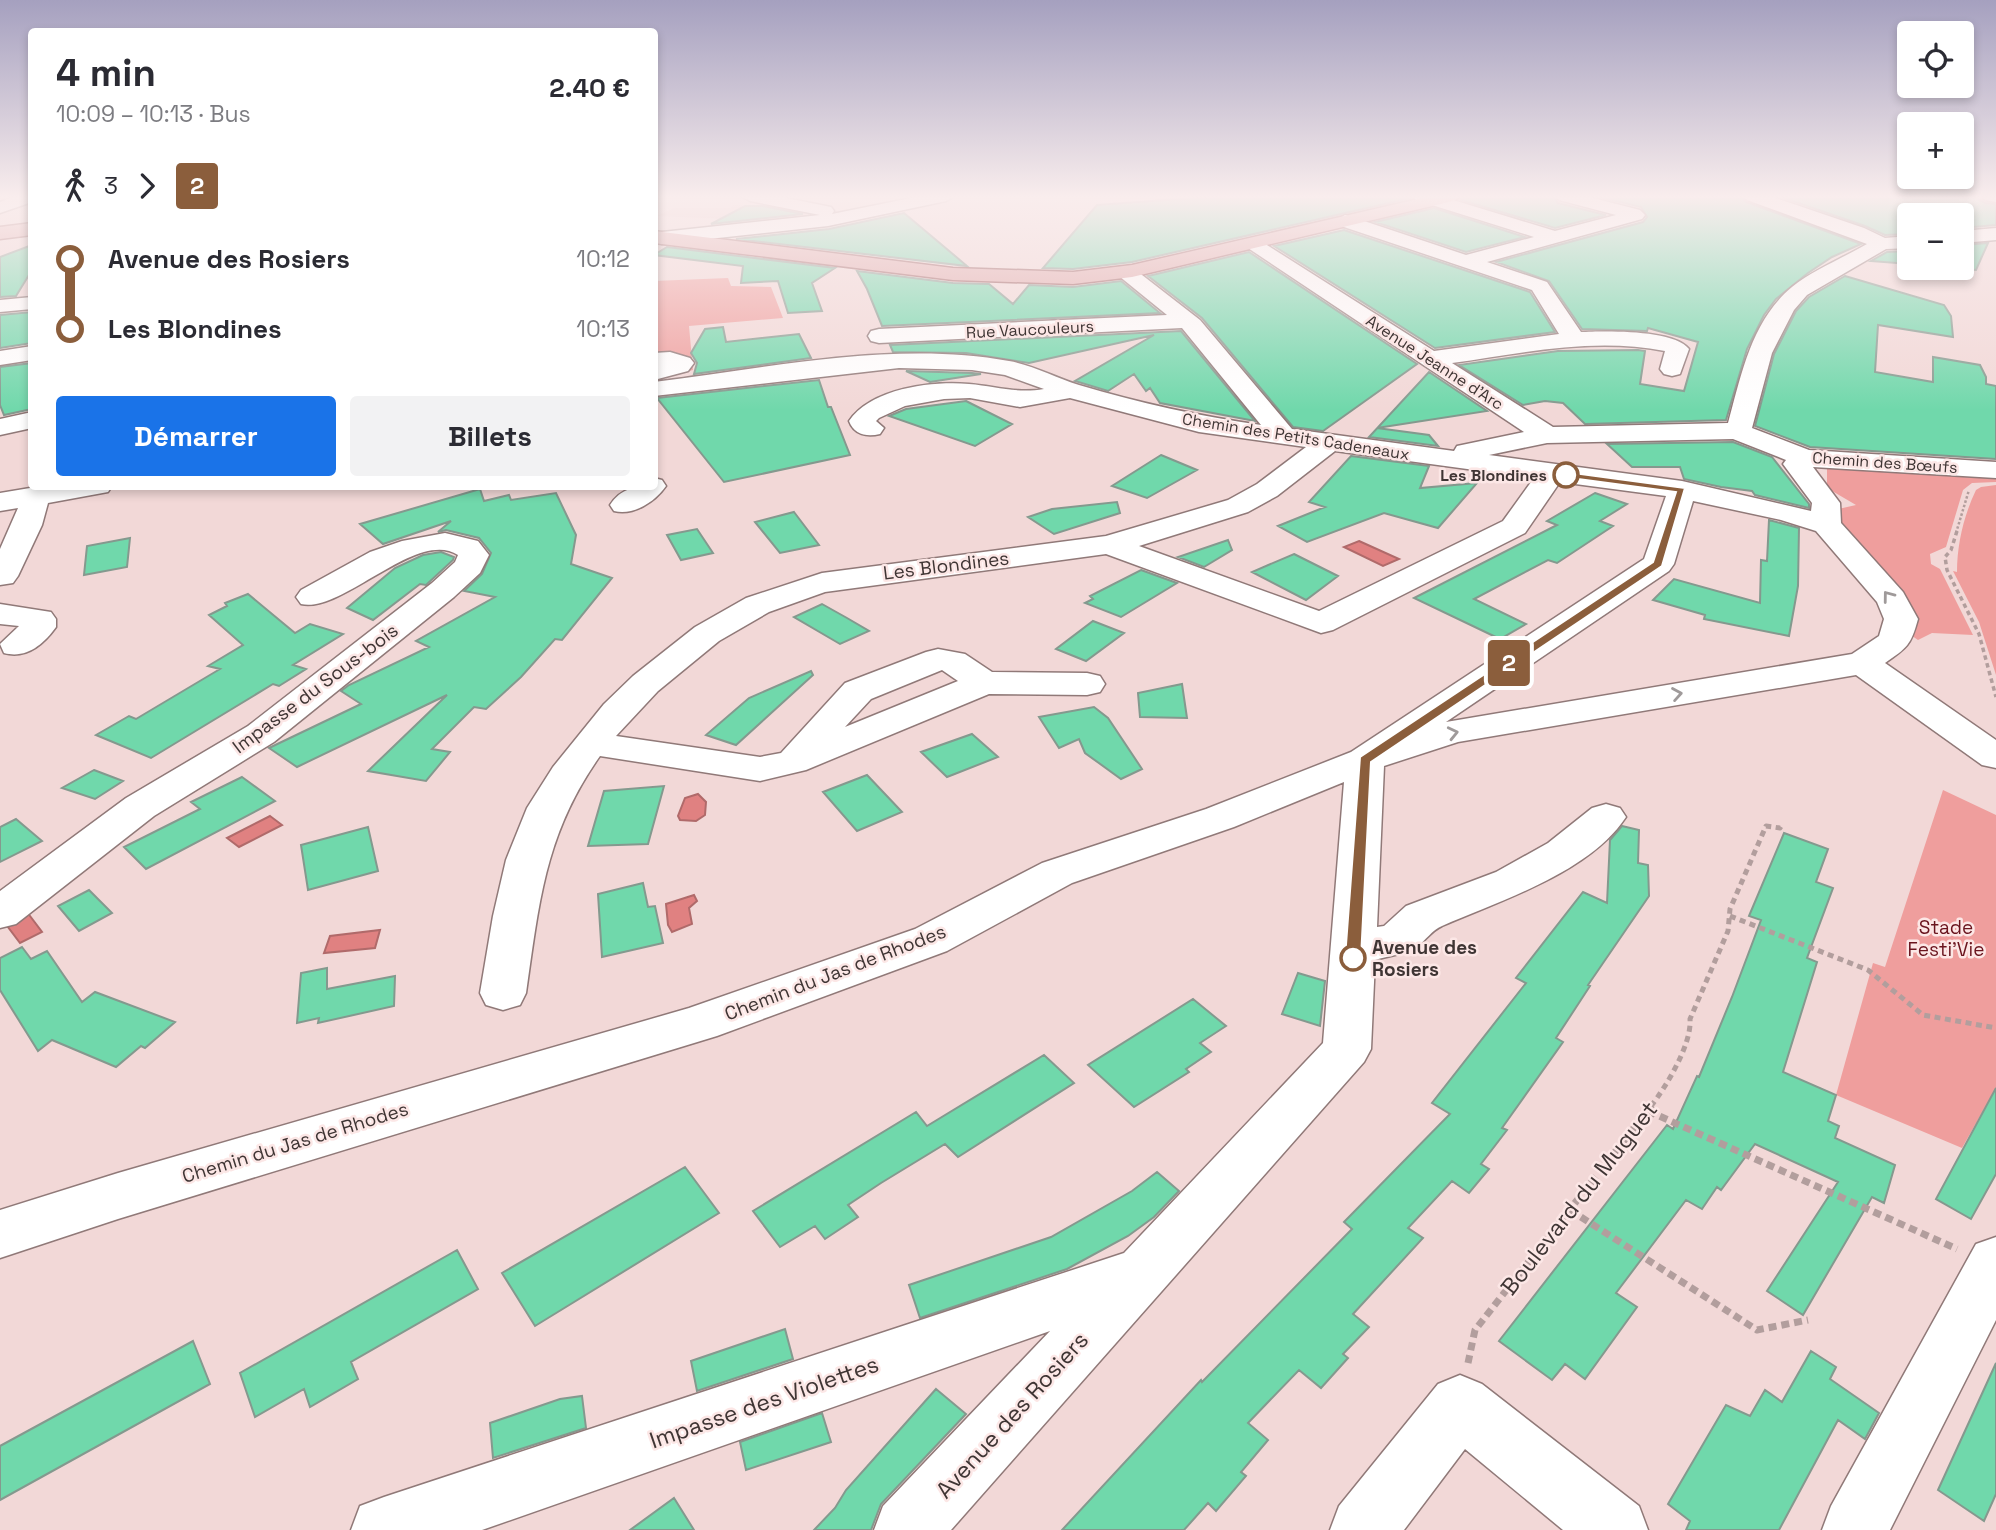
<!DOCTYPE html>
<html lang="fr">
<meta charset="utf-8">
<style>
:root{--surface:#fff;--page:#f2f2f3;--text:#2b2b33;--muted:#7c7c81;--accent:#1a73e8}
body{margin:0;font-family:"Space Grotesk",sans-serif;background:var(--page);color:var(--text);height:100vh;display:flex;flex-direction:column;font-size:26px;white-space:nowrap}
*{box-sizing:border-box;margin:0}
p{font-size:23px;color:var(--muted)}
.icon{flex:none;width:38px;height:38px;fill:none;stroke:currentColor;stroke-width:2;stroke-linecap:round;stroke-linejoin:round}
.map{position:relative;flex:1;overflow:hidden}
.drawer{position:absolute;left:28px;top:28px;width:630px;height:462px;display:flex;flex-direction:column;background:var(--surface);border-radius:7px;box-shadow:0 4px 10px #0003}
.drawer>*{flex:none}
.badge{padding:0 14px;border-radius:5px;font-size:24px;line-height:46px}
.controls{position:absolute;left:1897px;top:21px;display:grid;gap:14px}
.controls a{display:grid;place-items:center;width:77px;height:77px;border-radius:7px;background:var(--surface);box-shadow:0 4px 10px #0003;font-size:35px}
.map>.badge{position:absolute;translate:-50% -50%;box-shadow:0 0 0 4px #fff}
.legs{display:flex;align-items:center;gap:10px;height:77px;padding:0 28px;font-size:23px}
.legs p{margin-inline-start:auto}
.head{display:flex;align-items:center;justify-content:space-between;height:119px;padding:0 28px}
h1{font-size:38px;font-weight:600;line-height:52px}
.button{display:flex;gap:14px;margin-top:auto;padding:14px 28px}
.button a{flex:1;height:80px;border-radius:7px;background:var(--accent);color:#fff;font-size:28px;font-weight:600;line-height:80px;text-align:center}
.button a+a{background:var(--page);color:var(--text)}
ul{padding:0 28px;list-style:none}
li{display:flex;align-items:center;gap:24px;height:70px;font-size:26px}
li i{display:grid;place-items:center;width:10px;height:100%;margin:0 9px;background:currentColor}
li i::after{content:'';width:18px;height:18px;margin:-9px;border:5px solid;border-radius:50%;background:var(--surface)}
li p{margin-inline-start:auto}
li:first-child i{background:linear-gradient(#0000 50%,currentColor 0)}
li:last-child i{background:linear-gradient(currentColor 50%,#0000 0)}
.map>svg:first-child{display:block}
.built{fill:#e9c8c7}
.green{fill:#ef9e9d}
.water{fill:#e08181;stroke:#b06a6a;stroke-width:2}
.building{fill:#70d8ab;stroke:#84998e;stroke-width:2}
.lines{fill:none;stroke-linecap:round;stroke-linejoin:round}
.minor-casing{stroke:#907978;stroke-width:3}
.major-casing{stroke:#99595a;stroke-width:3}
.path-far3{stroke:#b29e9d;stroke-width:2.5;stroke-dasharray:2.5 2;stroke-linecap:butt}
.path-far2{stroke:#b29e9d;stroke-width:3.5;stroke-dasharray:4.5 3.5;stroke-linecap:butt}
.path-far1{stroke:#b29e9d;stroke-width:5;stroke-dasharray:6 4.5;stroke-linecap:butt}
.path{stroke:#b29e9d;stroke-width:7;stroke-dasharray:8 5;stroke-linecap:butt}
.minor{fill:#fff;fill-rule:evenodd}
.major{fill:#dfa7a8;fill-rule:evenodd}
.oneway{stroke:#9f9a9a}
.line-1{fill:#8b5e3c;stroke:#fff;stroke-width:2}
.stop-1-dot{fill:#fff;stroke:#8b5e3c;stroke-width:3.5}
.labels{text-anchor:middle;stroke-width:5;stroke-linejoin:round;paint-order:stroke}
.far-street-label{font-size:16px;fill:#3f3534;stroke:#fce7e6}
.far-stop-label{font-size:16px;font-weight:bold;fill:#3f3534;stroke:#fce7e6;text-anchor:end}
.street-label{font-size:19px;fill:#3f3534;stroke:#fce7e6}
.park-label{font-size:19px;fill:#6a141e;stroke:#fce7e6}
.stop-label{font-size:19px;font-weight:bold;fill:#3f3534;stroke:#fce7e6;text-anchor:start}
.near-street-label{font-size:23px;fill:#3f3534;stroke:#fce7e6}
</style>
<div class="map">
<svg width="1996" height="1530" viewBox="0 0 1996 1530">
<rect width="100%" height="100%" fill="#f2d8d7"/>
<path class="built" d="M733,205L785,206L816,213L813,220L725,226L726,219L657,216L674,208H731Z"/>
<path class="green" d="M728,278L731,286L771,287L783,318L689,326L693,370L655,380L654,281Z
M1827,467L1996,478V482L1972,483L1963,490L1946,547L1930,554L1931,564L1940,569L1973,635L1932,633L1918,640L1905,631L1837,525L1834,510L1856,505L1827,488Z
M1996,485V675L1979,622L1953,571L1957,572C1957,544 1964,515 1976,490L1981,487Z
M1943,790L1996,815V1088L1962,1148L1836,1095L1873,963L1885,967Z"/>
<path class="water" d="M1359,541L1399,559L1383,566L1344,547Z
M698,794L706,802L705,815L696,821L680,820L678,816L685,798Z
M270,816L282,825L239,847L227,838Z
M694,895L697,901L689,908L692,924L672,932L668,925L666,904Z
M27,912L42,932L20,943L5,923Z
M380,930L375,948L324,953L330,936Z"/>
<path class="building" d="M1219,196H1410L1411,198L1132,262L1073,269L1043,268L1097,205Z
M1464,196H1553L1558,203L1606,215L1555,228L1461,200Z
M1595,196H1741L1746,202L1861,244L1832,257L1808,273L1776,299L1764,315L1747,349L1726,420L1585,424L1563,403L1545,401L1523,405L1459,365L1558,351L1638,350L1645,351L1640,384L1684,391L1698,342L1648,328L1647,331L1582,329L1549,281L1496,262L1643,222L1647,217L1641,207Z
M1778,196H1973L1985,203L1996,204V225L1962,228V215H1909V234L1885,235L1865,226Z
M745,206H763L803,214L711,224Z
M1434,208L1525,237L1466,252L1375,222Z
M904,213L967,266L736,239L829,229Z
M1344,230L1530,292L1555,332L1435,348L1274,246Z
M1988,243L1976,270L1952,268H1962V245Z
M32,245V270L16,296L0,297V257Z
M667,247L835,268L812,283L822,311L788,313L778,281L741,283L743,266L654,255Z
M1909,251V264L1871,261L1887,252Z
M1249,252L1417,364L1323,431L1293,427L1202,318L1148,276Z
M857,271L953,283L989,284L1013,304L1029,285L1073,287L1121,281L1160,313L882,326L867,289Z
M1845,276L1944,305L1951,316L1953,337L1878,325L1875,372L1933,382V357L1980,365L1986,377V384L1996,386V459L1810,447L1755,426L1774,354L1796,311L1809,297Z
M32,312V343L0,348V315Z
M723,327L726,342L799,334L811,358L694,374L697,363L691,353L705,329Z
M1181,331L1255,421L1160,403L1150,388L1146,391L1134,374L1108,391L1075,381L1154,335L1029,363L966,353L893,352L890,345Z
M32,363V409L4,415L0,405V367Z
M906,371L972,373L981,374L930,382Z
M1429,372L1487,411L1377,428L1429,435L1438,446L1369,437Z
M819,380L828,407H831L850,455L724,482L657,398Z
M966,401L1012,424L975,446L889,416L906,409Z
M1733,442L1772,457L1809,504V508L1755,495L1752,491L1721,487L1684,479L1680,467H1632L1607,444Z
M1161,455L1197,470L1147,498L1112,486Z
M1351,456L1429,466L1420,488L1477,483L1438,528L1384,513L1307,542L1278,526L1325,507L1309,502Z
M480,489L484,501L509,495L511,500L556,493L576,535L571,564L612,578L562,640L555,639L521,677L486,709L474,707L432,749L450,752L426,781L368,771L447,695L297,767L269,748L361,704L341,691L349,685L429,647L416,641L495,597L464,591L482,574L491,553L479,538L446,530L438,532L451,521L383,544L360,524Z
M1595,493L1627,504L1600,521L1613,526L1557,563L1548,560L1474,599L1526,624L1500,639L1414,598L1557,525L1547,521Z
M1117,502L1120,513L1054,534L1028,517L1052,509Z
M794,512L819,545L780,553L755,522Z
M1769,520L1799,528L1798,586L1789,636L1704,619L1705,615L1653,600L1674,579L1760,603L1761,560L1767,561Z
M697,529L713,553L681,560L667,535Z
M130,538L127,567L84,575L87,546Z
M1228,540L1232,550L1204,567L1178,557Z
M441,552L454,557L453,560L426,585L420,584L373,620L347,608L395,568L423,555Z
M1294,554L1338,576L1306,600L1252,572Z
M1141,570L1177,583L1121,617L1085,603L1093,599L1090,596Z
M248,594L295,633L310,624L343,634L293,665L306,669L279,686L273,684L151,758L96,735L129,716L136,719L220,669L208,666L243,645L209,615L227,606L225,603Z
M822,604L847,618L869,631L840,644L794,617Z
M1093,621L1124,633L1086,661L1056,649Z
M811,671L813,675L736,745L706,735L749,698Z
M1182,684L1187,718L1140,717L1138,693Z
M1094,707L1108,718L1142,769L1121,779L1085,753L1079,739L1059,748L1039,717Z
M972,734L998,757L947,777L921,752Z
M94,770L123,781L95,799L62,788Z
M867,775L902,812L857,831L823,792Z
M242,777L275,801L146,869L124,847L200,809L191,802Z
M664,786L648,844L588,846L604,791Z
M16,819L42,841L0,862V827Z
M1622,826L1639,830L1638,863L1648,865L1649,896L1588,985L1590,986L1556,1038L1563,1042L1502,1128L1507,1130L1481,1164L1489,1169L1469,1193L1452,1181L1408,1228L1423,1238L1353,1314L1369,1327L1343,1354L1348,1358L1321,1388L1299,1370L1248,1423L1268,1440L1241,1472L1246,1476L1216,1511L1208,1503L1184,1530H1062L1201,1380L1202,1382L1352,1229L1344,1222L1450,1114L1432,1103L1526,983L1516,978L1583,892L1607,903L1610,840Z
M368,827L378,871L308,890L301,845Z
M1784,833L1828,849L1816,882L1833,888L1807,958L1817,962L1783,1072L1836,1095L1828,1121L1839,1126L1835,1138L1895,1165L1884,1203L1872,1197L1803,1315L1767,1291L1838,1182L1755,1144L1721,1190L1717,1187L1702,1209L1686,1200L1616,1293L1637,1307L1585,1379L1565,1364L1552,1380L1499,1341L1667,1125L1673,1129L1697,1076L1699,1077L1732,997L1761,920L1749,916Z
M643,883L648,907L655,906L663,943L602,957L598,894Z
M89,890L112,913L79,931L58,906Z
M22,947L31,959L47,951L82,1002L95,992L175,1022L145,1048L141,1046L116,1067L52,1040L38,1051L0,990V958Z
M327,968V989L395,976L394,1006L318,1023L319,1018L297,1023L301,973Z
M1298,973L1325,981L1320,1026L1282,1014Z
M1193,999L1226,1026L1200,1043L1211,1052L1186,1069L1189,1072L1134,1107L1088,1065Z
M1044,1055L1074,1083L958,1157L945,1144L881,1183L848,1205L858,1217L825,1239L815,1226L780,1247L753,1211L916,1112L927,1126Z
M1996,1088V1174L1971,1219L1936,1199Z
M685,1167L719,1213L535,1326L502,1273Z
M1157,1172L1179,1191L1154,1217L1128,1236L1067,1269L920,1318L909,1285L1051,1237L1132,1191Z
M457,1250L478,1289L351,1362L358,1379L310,1407L304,1389L255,1417L240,1373Z
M785,1329L793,1359L697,1391L691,1361Z
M193,1341L210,1384L0,1500V1446Z
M1811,1351L1836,1367L1830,1379L1879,1413L1865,1439L1838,1420L1779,1530H1686L1690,1521L1668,1504L1726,1405L1750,1416L1765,1390L1782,1402Z
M1996,1363V1494L1984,1521L1938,1490Z
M936,1389L966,1414L881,1504L871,1530H814L835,1508L846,1490Z
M582,1396L586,1428L493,1458L490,1423L560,1399Z
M822,1413L831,1442L746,1470L740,1442Z
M674,1498L694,1530H630Z"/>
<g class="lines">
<defs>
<path id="minor" d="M15,196H32V202L0,213V202Z
M741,196H776L831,207L834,211L832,214L921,196H955L946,201L828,226L662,244L654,241L655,234L662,232L820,215L750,201Z
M1413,196H1440L1555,231L1616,215L1559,200L1556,196H1585L1640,210L1645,215L1642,219L1487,262L1547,282L1581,332C1604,331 1674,329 1689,349L1680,374L1672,376L1664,374L1660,369L1665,351C1593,337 1523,353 1452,363L1553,427L1728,423C1741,376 1751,321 1792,287C1813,270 1843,258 1867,244L1747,200L1744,196H1770L1864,228L1885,238L1909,236V248L1886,249L1807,295L1794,310L1772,353L1752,428L1809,450L1996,462V478L1813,467L1840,503L1841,523L1903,592L1918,619C1911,645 1907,648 1885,663L1996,740V768L1982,765L1856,675L1458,742L1384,766L1377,927L1384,926L1406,906L1496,872L1548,843L1592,808L1606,804L1620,808L1626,817C1589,873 1501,900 1442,926C1432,930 1426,940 1417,947C1406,954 1388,956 1375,960L1371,1049L1364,1062L951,1530H874L883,1506L1050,1331L482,1530H351L360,1506L384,1497L1124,1253L1323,1043L1344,782L1234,827L1072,883L947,951L717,1036L118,1219L0,1258V1210L118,1173L689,1008L915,929L1042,863L1206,809L1351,752L1644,559L1666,496L1560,482L1525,533L1333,630L1321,633L1106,554L825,592L769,612L719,641L658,691L616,736L760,757L781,753L845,683L926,652L938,649L965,654L992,672L1087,673L1100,676L1105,684L1100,692L1087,695L989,694L806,770L760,781L600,756C545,833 539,903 526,993L520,1005L503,1010L486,1005L480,993L493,916L506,860L527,808L553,767L604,704L633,676L695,627L746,598L822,573L1106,536L1228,500L1257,484L1306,447L1199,432L1070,398L1020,407L970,398L944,399L905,406L879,418L876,421L884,428L880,434C867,437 854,435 849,421C872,388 932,381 969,384C995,386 1017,394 1044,389L1005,375L972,370L899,368L654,396V382C768,368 896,340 1009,361C1033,365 1056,378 1079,385C1139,403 1199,416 1261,425L1182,328L879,343L871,341L868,336L871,331L879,329L1167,315L1119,276L1116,272L1119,268H1133L1200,320L1292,429L1454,451L1457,446L1524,432L1242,244L1245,240H1259L1434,351L1559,334L1532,290L1338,225L1336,221L1345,215L1352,217L1466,255L1534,237L1416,200ZM1733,439L1786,460L1783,464L1812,503L1811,511L1682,481L1489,455L1547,443ZM1335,451L1534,478L1503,521L1319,611L1139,546L1248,512L1277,496ZM1693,501L1781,520L1816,531L1877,602L1884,619L1879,636L1852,654L1446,722L1669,571L1674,564ZM942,670L958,681L845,727L871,699Z
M1982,196H1996V202L1985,200Z
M1996,228V240L1962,243V231Z
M32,297V309L0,312V300Z
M32,346V360L0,365V351Z
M670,352L690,358L694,363L688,371L654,380V353Z
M32,412V428L0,435V419Z
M654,478L662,480L666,486C655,502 633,516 614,511L610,505C621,488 636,486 654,486Z
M42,486H112L108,492L48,503L42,525L18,576L13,583L0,585V549L18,508L0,511V493Z
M445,533L478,541L489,555L480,573L454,597L274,742L154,816L16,924L0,928V891L126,798L248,726L432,583L455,562L458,555C417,528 342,614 301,604L296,597L301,590L370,552L402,541Z
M0,604L51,612L56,619V627C43,645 26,659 4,653L0,644L19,626L0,624Z
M1996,1237V1320L1890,1530H1822L1831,1506L1976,1244Z
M1460,1375L1482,1384L1639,1506L1648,1530H1563L1465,1449L1404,1530H1330L1339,1506L1438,1384Z"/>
<path id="major" d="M1431,196H1462L1453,201L1132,277L1073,284L953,280L654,243V231L953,268L1073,272L1132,265Z
M32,223V235L0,239V227Z"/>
</defs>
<use href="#minor" class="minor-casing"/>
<use href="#major" class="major-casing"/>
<path class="path-far3" d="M1956,533L1969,490"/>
<path class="path-far2" d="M1957,531L1951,550L1945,557L1947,570L1979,634L1996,697"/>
<path class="path-far1" d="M1730,916L1868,970L1923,1015L1996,1028
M1651,1106C1666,1087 1692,1044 1690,1019L1728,931L1730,909L1766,826L1780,828L1783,823"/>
<path class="path" d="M1648,1111L1957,1249
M1570,1210L1757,1330L1808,1320
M1468,1363L1475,1330L1652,1105"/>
<use href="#minor" class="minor"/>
<use href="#major" class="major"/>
</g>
<defs><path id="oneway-chevron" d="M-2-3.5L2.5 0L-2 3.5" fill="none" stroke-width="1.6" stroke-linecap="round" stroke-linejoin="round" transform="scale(1.75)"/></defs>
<g class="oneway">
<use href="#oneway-chevron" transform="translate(1888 596) rotate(-127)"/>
<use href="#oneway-chevron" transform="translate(1677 694) rotate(-10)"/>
<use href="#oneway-chevron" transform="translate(1453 733) rotate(-13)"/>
</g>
<linearGradient id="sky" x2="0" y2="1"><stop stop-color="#a5a0bf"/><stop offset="0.48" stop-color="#f9eded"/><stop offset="1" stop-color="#f9eded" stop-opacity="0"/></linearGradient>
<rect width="1996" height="410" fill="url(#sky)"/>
<path class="line-1" d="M1566,472L1685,488L1662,566L1371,762L1361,958L1353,964L1347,962L1345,958L1360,757L1653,562L1676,492L1563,477V473Z"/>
<g class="stop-1-dot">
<circle cx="1566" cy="475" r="12"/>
<circle cx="1353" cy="958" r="12"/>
</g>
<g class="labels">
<g class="far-street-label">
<text transform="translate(1030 329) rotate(-3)" y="6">Rue Vaucouleurs</text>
<text transform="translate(1435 362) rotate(33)" y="6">Avenue Jeanne d'Arc</text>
<text transform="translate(1296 436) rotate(9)" y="6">Chemin des Petits Cadeneaux</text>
<text transform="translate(1885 462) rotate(4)" y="6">Chemin des Bœufs</text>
</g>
<g class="far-stop-label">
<text x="1547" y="481">Les Blondines</text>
</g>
<g class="street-label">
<text transform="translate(946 565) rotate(-7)" y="7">Les Blondines</text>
<text transform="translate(315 688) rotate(-37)" y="7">Impasse du Sous-bois</text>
<text transform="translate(835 972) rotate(-21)" y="7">Chemin du Jas de Rhodes</text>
<text transform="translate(295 1142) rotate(-17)" y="7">Chemin du Jas de Rhodes</text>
</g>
<g class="park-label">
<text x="1946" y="934">Stade<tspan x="1946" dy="22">Festi'Vie</tspan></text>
</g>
<g class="stop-label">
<text x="1372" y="954">Avenue des<tspan x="1372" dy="22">Rosiers</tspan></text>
</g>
<g class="near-street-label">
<text transform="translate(1579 1198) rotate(-52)" y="8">Boulevard du Muguet</text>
<text transform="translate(764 1402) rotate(-19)" y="8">Impasse des Violettes</text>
<text transform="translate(1012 1415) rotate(-48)" y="8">Avenue des Rosiers</text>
</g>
</g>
</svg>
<div class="controls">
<a><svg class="icon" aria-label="locate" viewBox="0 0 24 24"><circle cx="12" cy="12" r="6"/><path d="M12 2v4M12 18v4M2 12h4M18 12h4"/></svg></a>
<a>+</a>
<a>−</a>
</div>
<b class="badge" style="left:1509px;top:663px;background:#8b5e3c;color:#fff">2</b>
<section class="drawer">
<div class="head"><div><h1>4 min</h1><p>10:09 – 10:13 · Bus</p></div><b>2.40 €</b></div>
<div class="legs"><svg class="icon" aria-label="walk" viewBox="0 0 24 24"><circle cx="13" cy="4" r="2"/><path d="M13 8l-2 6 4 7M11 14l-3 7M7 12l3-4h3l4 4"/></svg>3<svg class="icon" aria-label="forward" viewBox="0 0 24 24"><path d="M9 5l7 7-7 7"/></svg><b class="badge" style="background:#8b5e3c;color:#fff">2</b></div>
<ul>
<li><i style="color:#8b5e3c"></i><b>Avenue des Rosiers</b><p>10:12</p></li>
<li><i style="color:#8b5e3c"></i><b>Les Blondines</b><p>10:13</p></li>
</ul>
<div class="button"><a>Démarrer</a><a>Billets</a></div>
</section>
</div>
